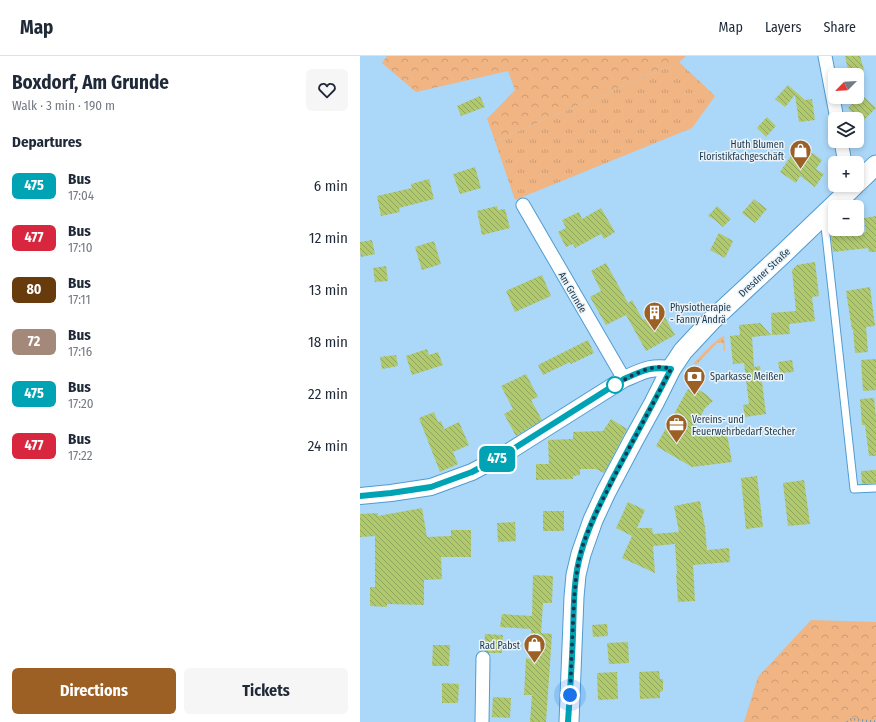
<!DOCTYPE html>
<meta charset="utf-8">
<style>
:root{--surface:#fff;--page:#f6f6f7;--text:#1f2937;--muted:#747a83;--line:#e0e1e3;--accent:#9d6024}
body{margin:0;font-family:"Fira Sans Condensed",sans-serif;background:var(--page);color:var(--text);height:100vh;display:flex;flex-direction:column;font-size:15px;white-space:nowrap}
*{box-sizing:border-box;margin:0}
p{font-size:13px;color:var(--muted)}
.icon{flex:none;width:22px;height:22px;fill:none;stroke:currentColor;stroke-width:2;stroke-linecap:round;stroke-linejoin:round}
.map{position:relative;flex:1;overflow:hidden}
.drawer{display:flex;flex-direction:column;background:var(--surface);width:360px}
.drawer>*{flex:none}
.badge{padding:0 8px;border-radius:6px;font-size:14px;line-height:26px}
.needle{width:26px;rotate:246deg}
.tools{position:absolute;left:468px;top:12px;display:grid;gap:8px}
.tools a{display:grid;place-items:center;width:36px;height:36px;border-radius:6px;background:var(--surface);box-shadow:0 2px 6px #0003;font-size:20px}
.you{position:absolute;width:20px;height:20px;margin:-10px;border:3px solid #fff;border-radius:50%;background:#1a73e8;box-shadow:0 0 0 6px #1a73e833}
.map>.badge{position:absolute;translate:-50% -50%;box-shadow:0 0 0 2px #fff}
h2{padding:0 12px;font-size:15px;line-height:36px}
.round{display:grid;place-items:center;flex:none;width:42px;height:42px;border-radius:6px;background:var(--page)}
.overview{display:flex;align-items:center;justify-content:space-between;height:68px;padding:0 12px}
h1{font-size:19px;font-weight:700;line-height:30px}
.cta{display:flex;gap:8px;margin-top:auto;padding:8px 12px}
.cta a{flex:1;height:46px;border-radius:6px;background:var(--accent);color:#fff;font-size:16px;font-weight:700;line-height:46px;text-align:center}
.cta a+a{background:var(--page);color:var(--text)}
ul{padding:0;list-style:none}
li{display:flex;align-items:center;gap:12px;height:52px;padding:0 12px}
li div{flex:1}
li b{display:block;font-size:15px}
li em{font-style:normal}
li .badge{min-width:44px;font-weight:700;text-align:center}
header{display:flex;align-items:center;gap:24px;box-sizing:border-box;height:56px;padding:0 20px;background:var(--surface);border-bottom:1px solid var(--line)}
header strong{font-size:19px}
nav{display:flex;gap:22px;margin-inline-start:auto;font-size:14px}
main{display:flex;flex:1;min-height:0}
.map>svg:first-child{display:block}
.grass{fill:url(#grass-tufts)}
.forest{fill:url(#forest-crowns)}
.building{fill:url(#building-back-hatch)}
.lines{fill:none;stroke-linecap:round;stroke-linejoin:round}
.service-casing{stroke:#509cd0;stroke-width:9}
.minor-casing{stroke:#509cd0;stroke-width:15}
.tertiary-casing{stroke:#509cd0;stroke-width:18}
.secondary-casing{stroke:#509cd0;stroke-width:21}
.path{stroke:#6e95b1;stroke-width:2.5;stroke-dasharray:1 3;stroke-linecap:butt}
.service{stroke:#fff;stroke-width:7}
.minor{stroke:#fff;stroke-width:13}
.tertiary{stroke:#fff;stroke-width:16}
.secondary{stroke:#fff;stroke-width:19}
.line-casing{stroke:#fff;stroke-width:9}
.line{stroke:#00a3b4;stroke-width:6}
.walk{stroke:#18374d;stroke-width:4;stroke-dasharray:0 7.2}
.stop-dot{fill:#fff;stroke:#00a3b4;stroke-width:2}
.labels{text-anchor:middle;stroke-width:3;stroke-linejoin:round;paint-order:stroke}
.poi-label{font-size:10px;fill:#18374d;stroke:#ebf3f8;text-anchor:start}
.street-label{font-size:10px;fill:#18374d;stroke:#ebf3f8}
</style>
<header>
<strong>Map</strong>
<nav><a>Map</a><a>Layers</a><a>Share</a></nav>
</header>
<main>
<section class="drawer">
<div class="overview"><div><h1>Boxdorf, Am Grunde</h1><p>Walk · 3 min · 190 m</p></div><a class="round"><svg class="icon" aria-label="heart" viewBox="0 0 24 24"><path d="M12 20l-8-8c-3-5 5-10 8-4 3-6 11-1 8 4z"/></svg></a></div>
<h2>Departures</h2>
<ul>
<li><span class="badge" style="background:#00a3b4;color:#fff">475</span><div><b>Bus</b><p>17:04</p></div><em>6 min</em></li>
<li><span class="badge" style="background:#d7263d;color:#fff">477</span><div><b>Bus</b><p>17:10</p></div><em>12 min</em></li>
<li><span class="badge" style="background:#683b0c;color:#fff">80</span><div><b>Bus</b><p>17:11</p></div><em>13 min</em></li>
<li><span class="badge" style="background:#a4897a;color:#fff">72</span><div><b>Bus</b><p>17:16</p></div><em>18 min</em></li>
<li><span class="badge" style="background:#00a3b4;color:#fff">475</span><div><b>Bus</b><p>17:20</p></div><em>22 min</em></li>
<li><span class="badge" style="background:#d7263d;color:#fff">477</span><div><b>Bus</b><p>17:22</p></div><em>24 min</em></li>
</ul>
<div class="cta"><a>Directions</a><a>Tickets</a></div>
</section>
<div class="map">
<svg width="516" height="666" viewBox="0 0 516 666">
<defs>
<pattern id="grass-tufts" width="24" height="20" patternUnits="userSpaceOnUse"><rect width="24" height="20" fill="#f0b583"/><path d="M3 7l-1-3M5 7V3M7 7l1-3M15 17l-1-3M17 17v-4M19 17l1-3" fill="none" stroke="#cd9c73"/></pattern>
<pattern id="forest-crowns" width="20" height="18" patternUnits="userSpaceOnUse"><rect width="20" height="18" fill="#f0b583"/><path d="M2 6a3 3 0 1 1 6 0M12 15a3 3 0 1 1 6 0" fill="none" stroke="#cd9c73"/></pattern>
<pattern id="building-back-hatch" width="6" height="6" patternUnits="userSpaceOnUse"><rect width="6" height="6" fill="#b1c96d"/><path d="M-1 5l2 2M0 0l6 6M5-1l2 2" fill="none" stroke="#8fa45c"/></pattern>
</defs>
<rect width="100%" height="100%" fill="#abd7f8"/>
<path class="grass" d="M319,6L355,40L332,72L155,144L135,85Z
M364,280L365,295H364L363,287H357L336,309L334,307C340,301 357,282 364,280Z"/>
<path class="forest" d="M27,0H326L319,6L135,85L127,63L155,34L148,15L56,36L22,7Z
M451,564L516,566V666H384L398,621Z"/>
<path class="building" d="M485,0H500L504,14L489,18Z
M428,29L445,44L452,43L455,64L439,66L435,39L425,51L415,43Z
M501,38L516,52L502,66L488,52Z
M120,40L125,51L101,60L97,50Z
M407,61L416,70L406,81L397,72Z
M451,96L462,104L456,113L464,118L455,131L440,120L436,127L420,116L431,100L443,108Z
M115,111L121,132L100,138L93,118Z
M69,123L74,143L39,152L40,156L21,160L17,140L52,132L51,128Z
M394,143L407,153L395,167L382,157Z
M137,150L138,154L145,153L150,172L122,179L117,155Z
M357,150L371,163L363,171L355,164L348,160Z
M241,152L255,176L244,183L241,178L215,192L213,188L206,191L198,176L206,172L202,164L219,156L222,163Z
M516,160V196H509L508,192L473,196L471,180L506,176L504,162Z
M359,177L373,185L365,202L350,194Z
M12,184L15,198L1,201L0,194V186Z
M74,185L81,208L62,214L55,191Z
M455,206L459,240L452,241L455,265L429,268L430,278L412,279L411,257L436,255L432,214L437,209Z
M246,207L268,247L272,244L283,264L290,260L292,264L303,258L315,279L286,295L266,259L246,269L230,241L241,235L231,215Z
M26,210L28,225L15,226L13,212Z
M182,219L191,240L155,256L146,235Z
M510,231L515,270L506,271L508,296L495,297L493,273L492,274L486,235Z
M400,267L411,279L392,281L394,311L400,310L406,358L385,361L383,349L389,348L384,307L373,308L370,280L380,279L379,269Z
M228,284L234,297L211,308L210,306L183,319L178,309Z
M67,293L69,299L78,296L83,309L52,319L46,300Z
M36,299L38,310L22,313L20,301Z
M516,303V334L503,335L501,304Z
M432,304L434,316L420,317L418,306Z
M166,318L178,341L171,344L182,364L156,380L144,358L153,353L141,330Z
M328,333L339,334L347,339L353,345L345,352L332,376L366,372L372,406L332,411L296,390Z
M514,342L516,362V400H509L505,369H502L500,343Z
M74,356L78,366L81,365L84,373L99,366L109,389L93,396L98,408L80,416L59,362Z
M251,363L267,373L244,417L236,413H220V419L213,420V423L176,424V408H189L188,384L213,383V376L243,375Z
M516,414V427L502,428L501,415Z
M397,420L403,471L386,473L381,422Z
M444,424L450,468L428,470L423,427Z
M340,445L345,471L347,494L369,492L370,506L333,509L335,545L318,546L316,518H317L315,488L293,490L295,517L262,502L272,480L256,472L268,446L285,454L277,472H292L293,478L319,476L314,450Z
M62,452L67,481L91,480V474H111V501H81L82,523L64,524V549L27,548V551L10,550V531H15V480L0,481V458L18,457V460Z
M183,455H204V475H183Z
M155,466L156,485L138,486L137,467Z
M173,519L193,520L192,547H183L181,577L192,578L186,666H170L172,639H164L166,602L170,603L172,577H171V573L140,571L142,558L172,560Z
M247,568L248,580L233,581L232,569Z
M125,578L143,579L142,597H129L124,594Z
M268,586L269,607L249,608L247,587Z
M73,589H90L89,610H72Z
M299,615L300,623H303V635L300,636V642L280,643L279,616Z
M257,616L258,643L238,644L237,617Z
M82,627L99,628L98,647H82Z
M133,641L151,642L150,662L132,661Z"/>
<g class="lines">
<defs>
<path id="service" d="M464,161L494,433L516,432"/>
<path id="minor" d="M465,0L477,63
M481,85L485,107
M163,149L264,323
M122,666L123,602"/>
<path id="tertiary" d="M0,440L31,437L71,431L112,416L142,400L264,323C283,315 290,310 311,313"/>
<path id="secondary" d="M497,127L516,109
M209,666L214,541L216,519L221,498L233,464L246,436L273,385L294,347L311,313L323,295L352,264L424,197L495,129"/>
</defs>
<use href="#service" class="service-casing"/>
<use href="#minor" class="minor-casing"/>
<use href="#tertiary" class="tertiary-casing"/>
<use href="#secondary" class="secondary-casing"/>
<path class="path" d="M487,666L492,663L516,666"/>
<use href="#service" class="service"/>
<use href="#minor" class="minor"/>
<use href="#tertiary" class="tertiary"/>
<use href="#secondary" class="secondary"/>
</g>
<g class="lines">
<defs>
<path id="line" d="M0,440L31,437L71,431L112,416L142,400L264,323C282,315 290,310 311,313C292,350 272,386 253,422C241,446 228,471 221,497C213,523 214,552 213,578C212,608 210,637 208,666"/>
</defs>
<use href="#line" class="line-casing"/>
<use href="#line" class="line"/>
<path class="walk" d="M210,639C211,615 212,590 213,566C214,543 215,521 220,499C227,473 241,447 253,423C272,386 292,350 311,313C307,312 303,311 299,311C283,312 268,322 255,329"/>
</g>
<defs>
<symbol id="shop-pin" viewBox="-11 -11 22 30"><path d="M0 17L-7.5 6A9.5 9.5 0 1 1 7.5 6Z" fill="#9d6024" stroke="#ebf3f8"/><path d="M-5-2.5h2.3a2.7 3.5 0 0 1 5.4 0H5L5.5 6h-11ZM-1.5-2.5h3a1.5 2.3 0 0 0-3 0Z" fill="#fff"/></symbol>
<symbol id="building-pin" viewBox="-11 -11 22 30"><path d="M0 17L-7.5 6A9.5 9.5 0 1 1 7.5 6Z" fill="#9d6024" stroke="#ebf3f8"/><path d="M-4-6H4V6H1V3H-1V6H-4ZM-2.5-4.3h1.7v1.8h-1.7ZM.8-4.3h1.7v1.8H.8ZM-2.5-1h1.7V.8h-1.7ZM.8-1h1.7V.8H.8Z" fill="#fff"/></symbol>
<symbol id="bank-pin" viewBox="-11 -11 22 30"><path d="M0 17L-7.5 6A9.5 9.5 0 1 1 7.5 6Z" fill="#9d6024" stroke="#ebf3f8"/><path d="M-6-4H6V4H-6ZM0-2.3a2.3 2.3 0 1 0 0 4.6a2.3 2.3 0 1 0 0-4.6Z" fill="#fff"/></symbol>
<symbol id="office-pin" viewBox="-11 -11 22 30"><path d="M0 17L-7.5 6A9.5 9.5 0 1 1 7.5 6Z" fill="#9d6024" stroke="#ebf3f8"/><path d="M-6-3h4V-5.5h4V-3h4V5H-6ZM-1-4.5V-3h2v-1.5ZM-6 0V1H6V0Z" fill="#fff"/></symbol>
</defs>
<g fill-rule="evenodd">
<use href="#shop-pin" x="428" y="82" width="25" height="34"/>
<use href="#building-pin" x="282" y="244" width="25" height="34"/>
<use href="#bank-pin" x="322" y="308" width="25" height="34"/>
<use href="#office-pin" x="304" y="356" width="25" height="34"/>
<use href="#shop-pin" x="162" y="576" width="25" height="34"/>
</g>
<circle class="stop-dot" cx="255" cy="329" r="8"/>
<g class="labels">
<g class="poi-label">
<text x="424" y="92" text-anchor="end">Huth Blumen<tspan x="424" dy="12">Floristikfachgeschäft</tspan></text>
<text x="310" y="255">Physiotherapie<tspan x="310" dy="12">- Fanny Andrä</tspan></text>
<text x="350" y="324">Sparkasse Meißen</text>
<text x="332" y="367">Vereins- und<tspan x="332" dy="12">Feuerwehrbedarf Stecher</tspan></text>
<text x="160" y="593" text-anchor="end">Rad Pabst</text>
</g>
<g class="street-label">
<text transform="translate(404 216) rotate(-43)" y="4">Dresdner Straße</text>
<text transform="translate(213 236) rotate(60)" y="4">Am Grunde</text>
</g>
</g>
</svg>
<div class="tools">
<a><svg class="needle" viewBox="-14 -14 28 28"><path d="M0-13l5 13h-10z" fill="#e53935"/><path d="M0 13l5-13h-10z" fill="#747a83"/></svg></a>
<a><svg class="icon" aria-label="layers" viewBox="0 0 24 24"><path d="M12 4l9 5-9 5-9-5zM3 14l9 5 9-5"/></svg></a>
<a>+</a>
<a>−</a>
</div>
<div class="you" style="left:210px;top:639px"></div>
<b class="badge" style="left:137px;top:403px;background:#00a3b4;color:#fff">475</b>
</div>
</main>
